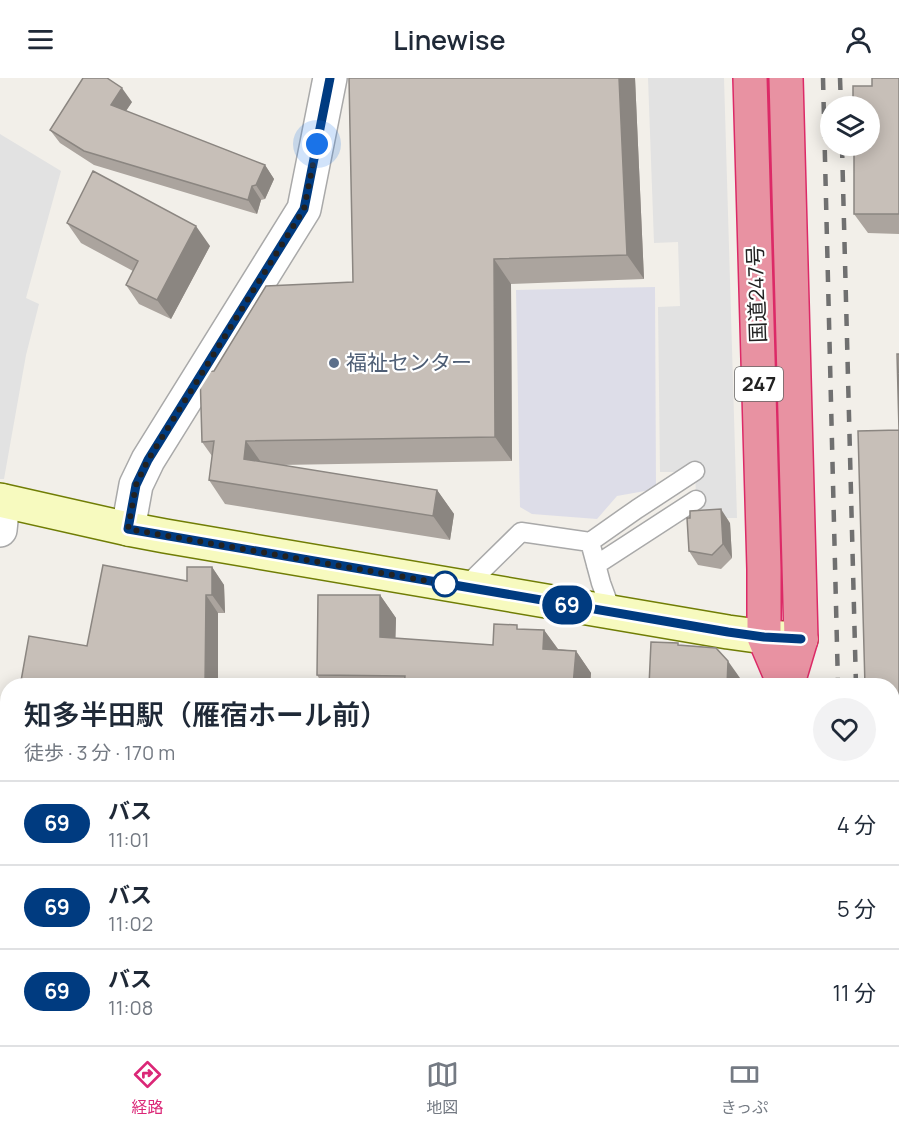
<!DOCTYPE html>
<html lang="ja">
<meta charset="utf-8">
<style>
:root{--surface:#fff;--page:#f2f2f3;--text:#1f2937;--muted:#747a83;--line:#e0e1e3;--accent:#db2777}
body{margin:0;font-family:Manrope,"Noto Sans JP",sans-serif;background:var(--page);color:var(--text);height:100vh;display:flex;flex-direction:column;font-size:22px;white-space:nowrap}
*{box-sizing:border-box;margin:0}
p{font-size:20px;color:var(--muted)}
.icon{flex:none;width:33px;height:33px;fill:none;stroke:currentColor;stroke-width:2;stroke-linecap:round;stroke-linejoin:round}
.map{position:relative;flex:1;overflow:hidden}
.panel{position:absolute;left:0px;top:600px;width:900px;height:368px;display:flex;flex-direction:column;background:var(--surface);border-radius:24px 24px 0 0;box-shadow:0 3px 15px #0003}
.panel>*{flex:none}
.badge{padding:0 12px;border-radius:20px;font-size:21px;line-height:39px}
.fabs{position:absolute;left:820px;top:18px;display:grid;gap:12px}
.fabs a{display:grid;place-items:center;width:60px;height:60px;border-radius:50%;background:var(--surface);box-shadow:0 3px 15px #0003;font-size:30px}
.you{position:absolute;width:30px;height:30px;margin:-15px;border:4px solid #fff;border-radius:50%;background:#1a73e8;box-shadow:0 0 0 9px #1a73e833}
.map>.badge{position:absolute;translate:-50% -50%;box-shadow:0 0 0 3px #fff}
.round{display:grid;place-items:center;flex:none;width:63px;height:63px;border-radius:32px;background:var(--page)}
.head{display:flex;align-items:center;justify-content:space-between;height:102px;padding:0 24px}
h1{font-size:28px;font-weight:600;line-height:45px}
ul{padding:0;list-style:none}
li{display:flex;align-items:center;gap:18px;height:84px;padding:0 24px;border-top:2px solid var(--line)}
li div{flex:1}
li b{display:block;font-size:22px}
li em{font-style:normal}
li .badge{min-width:66px;font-weight:700;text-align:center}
header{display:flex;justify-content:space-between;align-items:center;height:78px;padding:0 24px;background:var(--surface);font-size:27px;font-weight:600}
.tab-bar{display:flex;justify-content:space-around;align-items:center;height:84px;border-top:2px solid var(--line);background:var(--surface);font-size:16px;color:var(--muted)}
.tab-bar a{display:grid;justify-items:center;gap:3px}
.tab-bar .current{color:var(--accent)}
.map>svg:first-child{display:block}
.parking{fill:#e2e2e2}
.plaza{fill:#dddde8}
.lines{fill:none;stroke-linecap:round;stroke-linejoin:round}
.lane-casing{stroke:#a9a9a9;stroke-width:21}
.street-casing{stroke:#a9a9a9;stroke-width:36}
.secondary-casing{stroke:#707d05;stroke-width:36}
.highway-casing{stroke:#dc2a67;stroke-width:36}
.lane{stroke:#fff;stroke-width:18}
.street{stroke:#fff;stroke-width:33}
.secondary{stroke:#f7fabf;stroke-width:33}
.highway{stroke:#e892a2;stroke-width:33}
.rail{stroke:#707070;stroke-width:4.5;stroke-dasharray:12 12;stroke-linecap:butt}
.wall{fill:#aba49e}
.shaded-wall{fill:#8b8681}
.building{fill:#c7bfb8;stroke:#8b8681;stroke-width:1.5}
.line-casing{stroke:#fff;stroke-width:14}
.line{stroke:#003b80;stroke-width:9}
.walk{stroke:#222;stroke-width:6;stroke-dasharray:0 10.8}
.service-dot{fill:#5c6f8a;stroke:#fff;stroke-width:2}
.stop-dot{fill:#fff;stroke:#003b80;stroke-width:3}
.labels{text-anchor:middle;stroke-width:4.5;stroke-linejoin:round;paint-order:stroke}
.shield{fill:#fff;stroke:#646464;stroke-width:1.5}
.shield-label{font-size:20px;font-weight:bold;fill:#222}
.street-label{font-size:21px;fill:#222;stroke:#fff}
.service-label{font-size:21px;fill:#4e5e75;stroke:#fff;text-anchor:start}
</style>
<header><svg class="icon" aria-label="menu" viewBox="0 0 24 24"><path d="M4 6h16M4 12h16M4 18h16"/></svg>Linewise<svg class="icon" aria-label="person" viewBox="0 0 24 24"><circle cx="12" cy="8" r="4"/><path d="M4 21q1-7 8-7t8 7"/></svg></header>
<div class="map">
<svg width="899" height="967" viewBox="0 0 899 967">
<rect width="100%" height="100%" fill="#f2efe9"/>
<path class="parking" d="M648,0H724L737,440H697L695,394H660L658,229L680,228L678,164L654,165Z
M0,56L61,93L26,220L39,226L26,277L4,401H0Z"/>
<path class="plaza" d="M655,209L656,411L617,418L597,441L532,436L520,429L516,212Z"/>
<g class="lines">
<defs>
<path id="lane" d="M590,464L637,431L695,393
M596,487L696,422
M465,509L521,454L590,464L601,505L612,535"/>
<path id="street" d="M128,451L136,407L148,382L304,131L330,0
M0,452L3,423
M892,803H899
M0,865H8
M35,967L36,960
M421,967L425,960"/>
<path id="secondary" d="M0,422L128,451L165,458L728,554L764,559L801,561"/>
<path id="highway" d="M750,0L764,491V559L785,608
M786,0L801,561L787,608
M774,967L775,960"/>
</defs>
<use href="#lane" class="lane-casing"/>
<use href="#street" class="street-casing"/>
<use href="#secondary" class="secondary-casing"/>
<use href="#highway" class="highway-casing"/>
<use href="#lane" class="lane"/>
<use href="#street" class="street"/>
<use href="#secondary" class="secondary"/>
<use href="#highway" class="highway"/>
<path class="rail" d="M823,0L838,608
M840,0L841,28
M842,68L856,608
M868,960L869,967
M838,967V960
M855,967V960"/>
</g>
<path class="wall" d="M349,0H635L644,201L511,206L512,383L281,387L437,412L454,436L450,462L225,426L209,402L212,378L202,364L214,293L353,204Z
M899,0V156L868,155L854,136L872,8Z
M132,24L126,33L265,87L274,101L265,121L261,122L257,136L94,87L60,65L50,52Z
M67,145L210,168L171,241L139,226L126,207L133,193L81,165Z
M899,352V674H892V608Z
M730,445L732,480L721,491L698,487L689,473Z
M212,489L224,507L225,535H218V608H24L21,603L87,568Z
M380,517L396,540L395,561L493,567L520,551L544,552L558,571L576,573L591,595L590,608H324L317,597Z
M0,651L8,652V712L2,711L0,708Z
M0,784L8,786V840H0Z
M0,874H8V928H0Z
M375,960H393L392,963Z
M868,960H892L899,967H873Z"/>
<path class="shaded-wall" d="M619,0H635L644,201L627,177Z
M122,10L132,24L121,40L111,27Z
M265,87L274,101L265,121L256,107Z
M252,108L261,122L257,136L248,122Z
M196,148L210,168L171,241L157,222Z
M494,181L511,206L512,383L495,359Z
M246,363L263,387L244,381Z
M437,412L454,436L450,462L433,438Z
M721,431L730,445L732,480L723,466Z
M212,489L224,507L225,535L212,517Z
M206,517L218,535V608H205Z
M380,517L396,540L395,582L380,559Z
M544,552L560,574L543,571Z
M576,573L591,595L590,608H573Z
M728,583L740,600V608H727Z
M509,960H521V967H508Z
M708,960H722L721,967H708Z"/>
<path class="building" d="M83,0H107L122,10L111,27L265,87L256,107L252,108L248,122L84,73L50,52Z
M349,0H619L627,177L494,181L495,359L246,363L244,381L437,412L433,438L209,402L214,363L202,364L200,294L214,293L266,208L353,204Z
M872,0H899V136H854V68H870V28H853V8H872Z
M93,93L196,148L157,222L126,207L138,183L67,145Z
M897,276H899V352Z
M899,352V649H892V608H865L858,353Z
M721,431L723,466L712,477L689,473L687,440H690V433Z
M103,487L187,503V489H212V517H206L205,608H44L21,603L29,558L87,568Z
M318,517H380V559L493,567L494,546L517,547V551L544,552L543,571L576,573L573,608H404L405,598L317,597Z
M651,564L678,565V567L716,570L728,583L727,608H649Z
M0,651L8,652V699L0,698Z
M0,784L6,785L8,796V827H0Z
M892,803L899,804V967H888V961L877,960H892Z
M0,874H8V915H0Z
M151,960H312L333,967H149Z
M438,960H509L508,967H434Z
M652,960H708V967H652Z"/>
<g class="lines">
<defs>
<path id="line" d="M330,0L304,131L148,382L136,407L128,451L728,554L764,559L801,561"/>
</defs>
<use href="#line" class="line-casing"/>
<use href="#line" class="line"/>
<path class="walk" d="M317,66L304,131L148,382L136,407L128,451L445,506"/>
</g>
<circle class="service-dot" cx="334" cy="285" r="6"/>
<circle class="stop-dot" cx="445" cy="506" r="12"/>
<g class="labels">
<rect class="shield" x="735" y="289" width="48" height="34" rx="4.5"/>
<g class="shield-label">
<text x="759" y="313">247</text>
</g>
<g class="street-label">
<text transform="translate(757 216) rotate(-92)" y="7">国道247号</text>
</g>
<g class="service-label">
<text x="346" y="292">福祉センター</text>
</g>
</g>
</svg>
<div class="fabs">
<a><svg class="icon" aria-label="layers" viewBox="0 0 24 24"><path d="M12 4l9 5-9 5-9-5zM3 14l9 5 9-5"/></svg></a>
</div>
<div class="you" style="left:317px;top:66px"></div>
<b class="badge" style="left:567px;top:527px;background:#003b80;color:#fff">69</b>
<section class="panel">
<div class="head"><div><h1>知多半田駅（雁宿ホール前）</h1><p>徒歩 · 3 分 · 170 m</p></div><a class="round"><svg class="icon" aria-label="heart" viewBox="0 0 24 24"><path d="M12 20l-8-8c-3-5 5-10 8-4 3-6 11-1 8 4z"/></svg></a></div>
<ul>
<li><span class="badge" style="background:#003b80;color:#fff">69</span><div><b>バス</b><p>11:01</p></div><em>4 分</em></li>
<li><span class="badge" style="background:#003b80;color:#fff">69</span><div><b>バス</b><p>11:02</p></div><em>5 分</em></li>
<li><span class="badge" style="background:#003b80;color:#fff">69</span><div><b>バス</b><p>11:08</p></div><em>11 分</em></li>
</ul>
</section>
</div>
<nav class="tab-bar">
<a class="current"><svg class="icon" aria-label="directions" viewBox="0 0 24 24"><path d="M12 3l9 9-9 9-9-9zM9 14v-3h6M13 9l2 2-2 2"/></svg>経路</a>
<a><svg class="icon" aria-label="map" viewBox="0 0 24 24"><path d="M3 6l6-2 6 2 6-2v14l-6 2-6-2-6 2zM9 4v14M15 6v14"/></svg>地図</a>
<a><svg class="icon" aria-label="tickets" viewBox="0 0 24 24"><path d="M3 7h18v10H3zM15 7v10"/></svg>きっぷ</a>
</nav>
